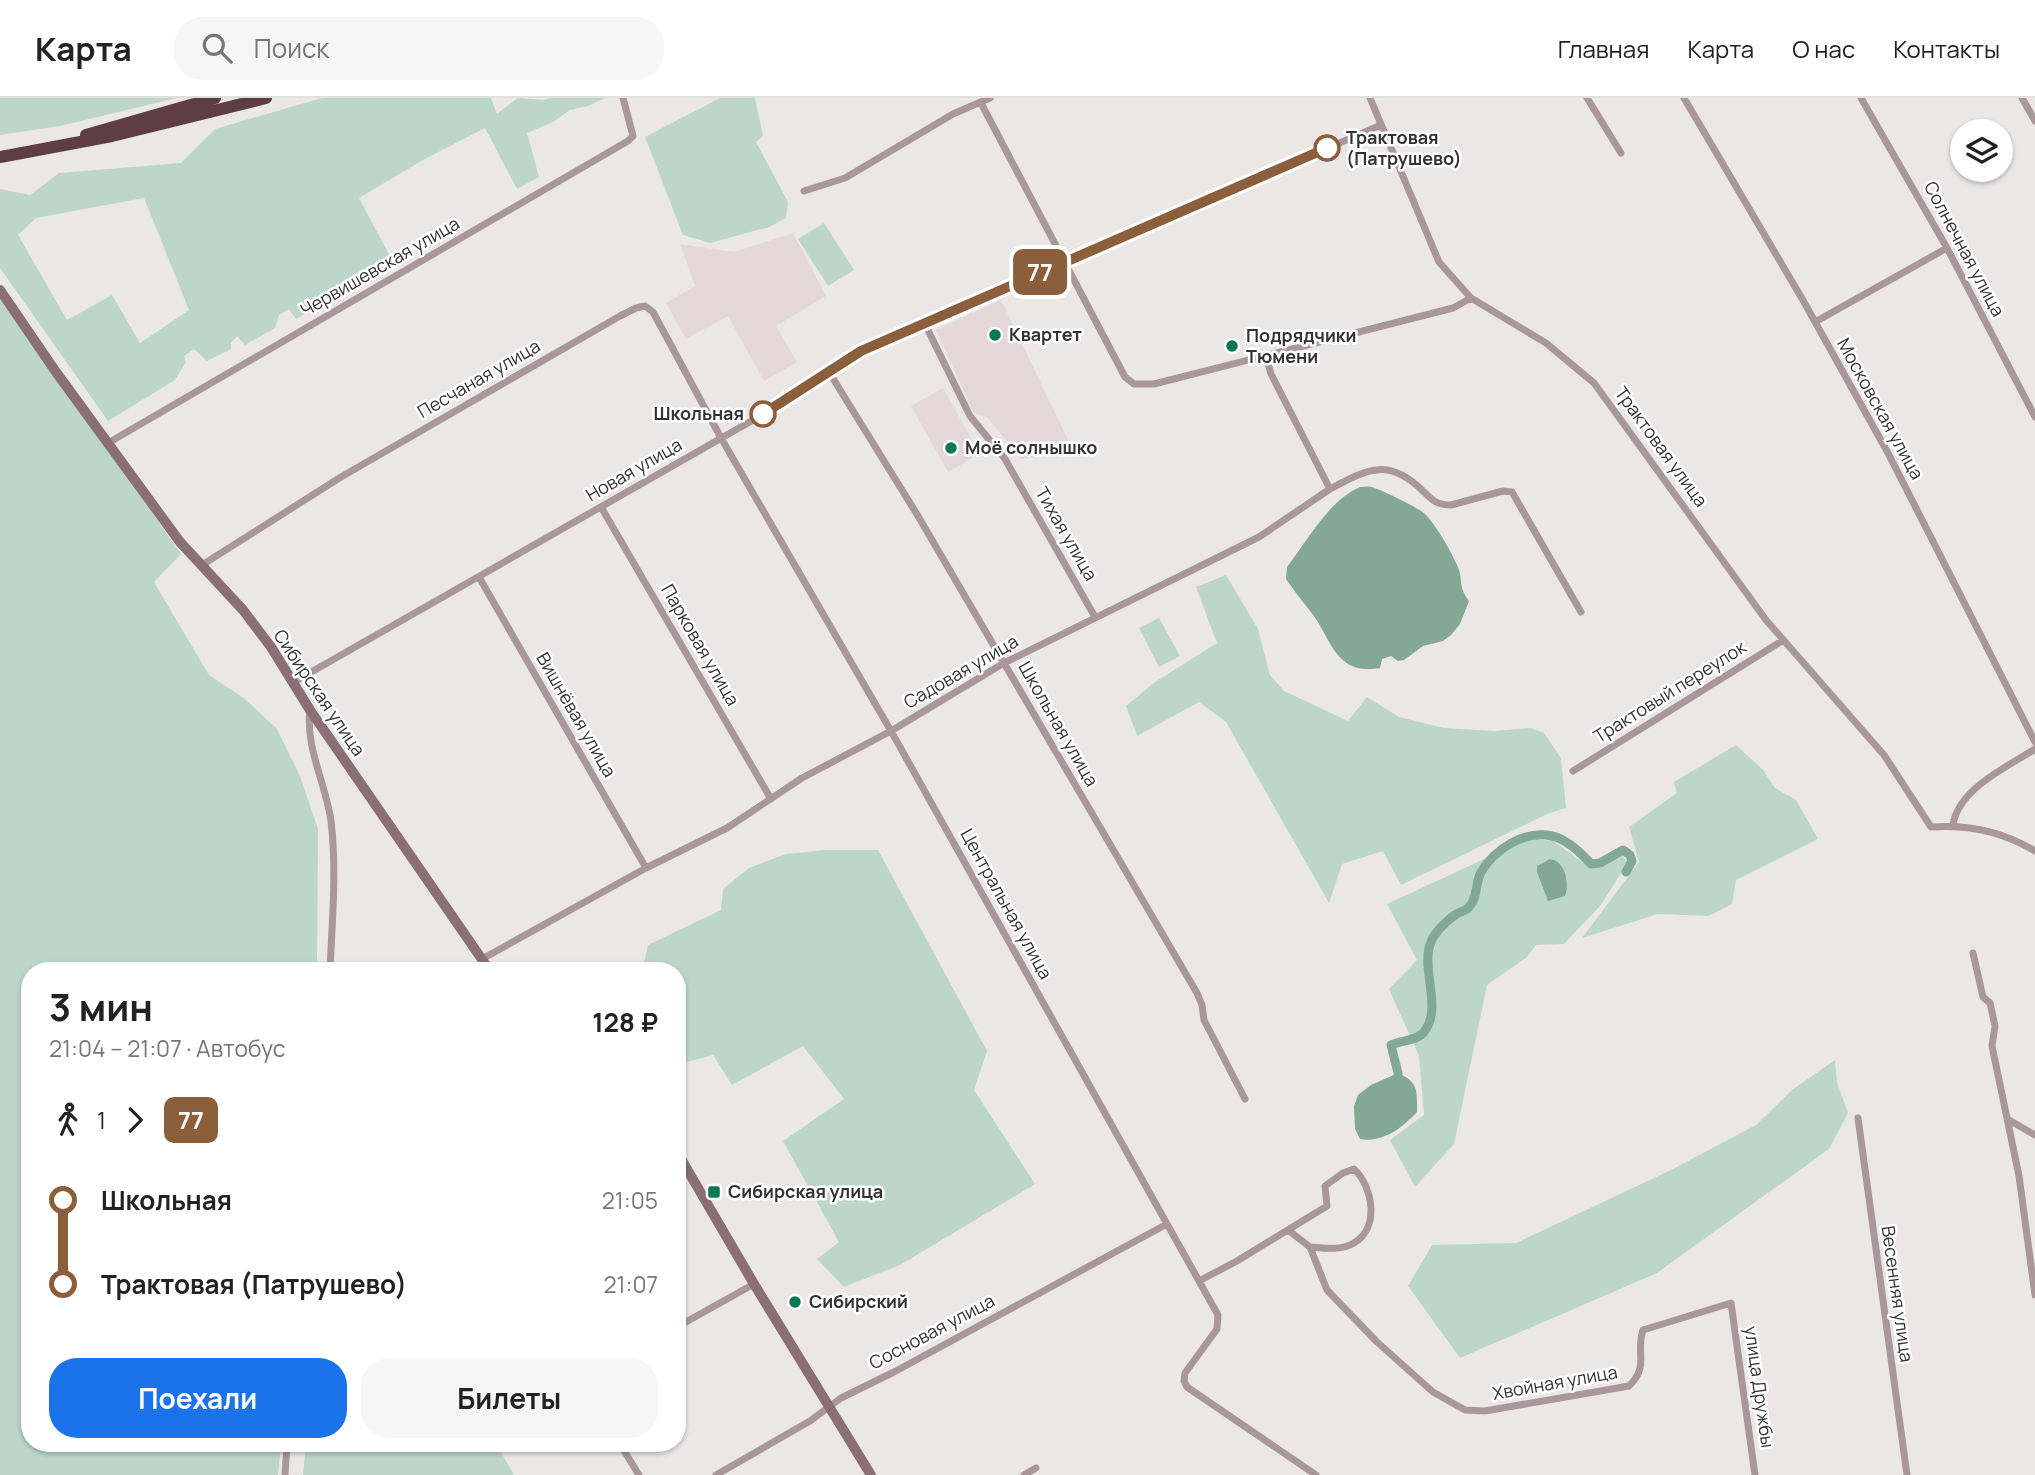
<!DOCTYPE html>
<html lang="ru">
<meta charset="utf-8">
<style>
:root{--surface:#fff;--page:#f6f6f6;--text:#222;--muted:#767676;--line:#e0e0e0;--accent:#1a73e8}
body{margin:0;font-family:Manrope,sans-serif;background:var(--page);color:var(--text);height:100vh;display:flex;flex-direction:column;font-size:26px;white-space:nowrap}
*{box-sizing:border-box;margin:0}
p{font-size:23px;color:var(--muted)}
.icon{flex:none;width:38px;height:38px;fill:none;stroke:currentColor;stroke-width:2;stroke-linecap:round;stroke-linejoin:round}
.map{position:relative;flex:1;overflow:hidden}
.drawer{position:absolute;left:21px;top:864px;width:665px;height:490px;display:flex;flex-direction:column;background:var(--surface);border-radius:28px;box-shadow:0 2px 5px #0004}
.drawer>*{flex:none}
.badge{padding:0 14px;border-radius:10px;font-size:24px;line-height:46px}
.controls{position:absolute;left:1950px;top:21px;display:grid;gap:14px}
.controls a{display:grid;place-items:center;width:63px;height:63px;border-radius:50%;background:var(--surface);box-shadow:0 2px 5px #0004;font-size:35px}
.map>.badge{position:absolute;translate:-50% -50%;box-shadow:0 0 0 4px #fff}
.legs{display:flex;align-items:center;gap:10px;height:77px;padding:0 28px;font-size:23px}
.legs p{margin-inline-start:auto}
.summary{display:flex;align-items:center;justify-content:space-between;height:119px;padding:0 28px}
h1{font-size:38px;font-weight:700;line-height:52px}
.action{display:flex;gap:14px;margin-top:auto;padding:14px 28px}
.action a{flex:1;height:80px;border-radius:28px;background:var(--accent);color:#fff;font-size:28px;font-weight:700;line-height:80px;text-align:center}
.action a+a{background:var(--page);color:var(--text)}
ul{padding:0 28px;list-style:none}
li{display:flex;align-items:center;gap:24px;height:84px;font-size:26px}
li i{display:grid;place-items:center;width:10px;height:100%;margin:0 9px;background:currentColor}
li i::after{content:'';width:18px;height:18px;margin:-9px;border:5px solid;border-radius:50%;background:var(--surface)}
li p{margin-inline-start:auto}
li:first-child i{background:linear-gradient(#0000 50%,currentColor 0)}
li:last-child i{background:linear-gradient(currentColor 50%,#0000 0)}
header{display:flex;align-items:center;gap:42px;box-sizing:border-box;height:98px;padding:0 35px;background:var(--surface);border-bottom:2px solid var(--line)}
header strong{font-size:33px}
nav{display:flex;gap:38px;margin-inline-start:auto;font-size:24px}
.search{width:490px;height:63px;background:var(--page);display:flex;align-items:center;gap:18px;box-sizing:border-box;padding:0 24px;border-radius:28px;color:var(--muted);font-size:26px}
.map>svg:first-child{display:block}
.built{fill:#e3d7d9}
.green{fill:#bcd7c9;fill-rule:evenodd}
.water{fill:#83a895}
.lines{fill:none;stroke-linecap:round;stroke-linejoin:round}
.canal{stroke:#83a895;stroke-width:9}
.street{stroke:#a9979b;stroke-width:7}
.secondary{stroke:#8a7076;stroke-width:10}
.highway{stroke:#5f3d46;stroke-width:12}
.line-1-casing{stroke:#fff;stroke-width:16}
.line-1{stroke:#8b5e3c;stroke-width:10}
.stop-1-dot{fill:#fff;stroke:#8b5e3c;stroke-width:3.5}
.poi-dot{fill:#097853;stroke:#fff;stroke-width:2.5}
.labels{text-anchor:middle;stroke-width:5;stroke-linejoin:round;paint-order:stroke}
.stop-label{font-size:18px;font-weight:bold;fill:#343333;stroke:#fff;text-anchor:start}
.street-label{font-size:18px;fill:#343333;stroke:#fff}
.poi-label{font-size:18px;font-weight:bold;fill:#343333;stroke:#fff;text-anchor:start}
</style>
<header>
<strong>Карта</strong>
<div class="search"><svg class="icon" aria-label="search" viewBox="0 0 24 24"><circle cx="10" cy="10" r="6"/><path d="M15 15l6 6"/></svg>Поиск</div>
<nav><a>Главная</a><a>Карта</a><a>О нас</a><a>Контакты</a></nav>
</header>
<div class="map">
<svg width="2035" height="1377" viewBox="0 0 2035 1377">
<rect width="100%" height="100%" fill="#ebe7e7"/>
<path class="built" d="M793,135L826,198L776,228L797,264L764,283L728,218L686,241L666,205L695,188L680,146L734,154Z
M1001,202L1069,344L1041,357L1021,361L987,319L974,315L936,232Z
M943,290L980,356L948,374L911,308Z"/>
<path class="green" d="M0,0H177L60,28L0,37Z
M322,0H491L497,16L518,0L544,2L550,0H605L588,8L570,12L553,24L527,35L539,79L517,91L485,30L423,62L359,100L393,164L296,221L289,211L279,217L275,230L245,247L237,238L231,245V251L207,263L194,251L184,258L186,264L175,282L108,323L0,170V91L30,97L59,75L181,65L215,31ZM144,100L189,212L140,245L112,197L67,222L18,137L36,120Z
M720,0H755L763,38L756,44L788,104L786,120L769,129L710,145L683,137L645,39Z
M824,125L854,172L828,188L798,141Z
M0,199L181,456L154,484L209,577L245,601L277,631L300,678L318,731L317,873H30V1346H281L278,1377H0Z
M1226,477L1258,531L1270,577L1284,593L1348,623L1367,599L1399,619L1444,630L1495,633L1530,630L1544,635L1561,660L1566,710L1547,716L1401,787L1383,753L1342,766L1329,805L1226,624L1199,604L1137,638L1126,608L1155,584L1217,545L1196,489Z
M1159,520L1180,558L1159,569L1139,530Z
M1736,647L1763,672L1775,690L1796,702L1818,741L1736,782L1732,806L1709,818L1658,816L1582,840L1639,764L1629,729L1677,695L1674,684Z
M1530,740L1553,743L1591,770L1620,756L1628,764L1601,807L1564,846L1536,847L1527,859L1487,887L1454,1046L1415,1089L1390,1042L1424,1017L1419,958L1389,891L1417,862L1387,806Z
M825,752H878L987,953L974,992L1035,1086L900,1167L844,1189L817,1161L839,1144L783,1043L844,1001L803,948L732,987L713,957L687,964L677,956V873H642L648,847L721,812L723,791L749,770L786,756Z
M1835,962L1837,984L1848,1015L1829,1051L1657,1175L1460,1260L1408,1188L1432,1147L1516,1145L1673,1071L1756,1027L1792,992Z
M306,1346H496L514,1377H303Z"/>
<path class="water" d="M1360,389C1364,389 1368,388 1371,389C1378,390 1421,411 1425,416C1436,427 1451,453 1457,467C1464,482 1457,487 1469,503L1460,526L1451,537L1443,543L1423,548L1404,562L1398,563L1391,558L1382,561L1380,570C1339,577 1333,548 1316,521C1307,508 1295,495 1286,481L1287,469C1308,442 1328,403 1360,389Z
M1550,761C1565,763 1570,785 1565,798L1548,803L1537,774V768Z
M1398,975C1419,984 1417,994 1417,1014C1402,1030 1383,1045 1360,1041L1355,1031L1354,1008L1358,997L1371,987Z"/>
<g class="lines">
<path class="canal" d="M1398,975L1391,947C1401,942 1417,943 1424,934C1442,911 1423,876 1429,850C1432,836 1444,825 1455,817C1459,814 1466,813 1469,809C1478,800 1475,785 1481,774C1495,751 1524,732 1552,738C1566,741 1582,756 1591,766L1600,765L1623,752L1630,757L1632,763L1626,774"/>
<path class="street" d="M1370,0L1439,164L1471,200L1546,245L1594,285L1766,522L1884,657L1931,729C1969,726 2002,733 2035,753
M1587,0L1621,55
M1684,0L1804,204L1888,355L2035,644
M1861,0L1947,150L2035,319
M2022,0L2035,23
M981,5L1125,279L1134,286H1154L1453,210L1471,200
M804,93L845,80L953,16L990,0
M924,224L970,318L1005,361L1095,519
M1815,224L1947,150
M829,274L918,418L1197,895L1202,907L1204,922L1245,1001
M108,345L628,43L633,38L623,0
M1330,391C1368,371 1388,359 1423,393C1433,403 1437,407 1451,407L1503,393L1512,394L1581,514
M601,409L771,701
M202,467L341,379L620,218L636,210L645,208L653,214L721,340L891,633L1218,1217L1217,1231L1185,1275L1184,1283L1187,1289L1316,1377
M479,479L646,770
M292,585L776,309L861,253L1381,27
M310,612C305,649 326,686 331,723C337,773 332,823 330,873
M1573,673L1782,543
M1953,727C1958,691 2007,669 2035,651
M1973,855L1983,899L1990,905L1995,928L1992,948L2019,1078L2035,1197
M482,861L646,770L727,730L802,680L891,633L1004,565L1259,439L1330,391L1271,276L1266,258
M1858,1020L1907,1377
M2009,1022L2035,1037
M1288,1132L1310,1149L1327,1192L1377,1244L1433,1294L1465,1312L1485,1313L1629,1288C1650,1267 1635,1255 1643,1232L1731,1205L1755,1377
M1199,1183L1237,1163L1327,1108L1325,1088L1343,1075L1354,1071C1373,1089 1380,1130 1354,1145C1341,1153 1324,1150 1310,1149
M677,1229L754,1186
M620,1346L639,1377
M285,1377L287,1346
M716,1377L810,1323L841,1300L894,1274L1167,1126
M1024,1377L1036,1370"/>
<path class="secondary" d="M0,192L56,274L180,444L243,512L271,549L310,612L490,873
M677,1054L754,1186L871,1377"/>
<path class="highway" d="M86,37L215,0
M0,59L112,38L266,0"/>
</g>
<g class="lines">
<defs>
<path id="line-1" d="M763,316L861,253L1327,50"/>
</defs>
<use href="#line-1" class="line-1-casing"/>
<use href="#line-1" class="line-1"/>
</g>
<g class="stop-1-dot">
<circle cx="1327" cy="50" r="12"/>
<circle cx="763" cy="316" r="12"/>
</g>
<g class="poi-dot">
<circle cx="995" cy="237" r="7"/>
<circle cx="1232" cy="248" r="7"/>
<circle cx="951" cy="350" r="7"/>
<rect x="707" y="1087" width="14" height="14" rx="3.5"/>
<circle cx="795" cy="1204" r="7"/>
</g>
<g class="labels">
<g class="stop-label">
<text x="1346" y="46">Трактовая<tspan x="1346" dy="21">(Патрушево)</tspan></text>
<text x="744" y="322" text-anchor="end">Школьная</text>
</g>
<g class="street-label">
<text transform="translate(1964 151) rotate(62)" y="6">Солнечная улица</text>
<text transform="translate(380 169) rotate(-30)" y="6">Червишевская улица</text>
<text transform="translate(479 281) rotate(-30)" y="6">Песчаная улица</text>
<text transform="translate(1880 311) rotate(61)" y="6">Московская улица</text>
<text transform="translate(1661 349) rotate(54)" y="6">Трактовая улица</text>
<text transform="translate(634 372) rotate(-30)" y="6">Новая улица</text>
<text transform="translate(1066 436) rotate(60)" y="6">Тихая улица</text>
<text transform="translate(700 547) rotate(60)" y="6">Парковая улица</text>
<text transform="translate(961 574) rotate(-30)" y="6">Садовая улица</text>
<text transform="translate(1670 594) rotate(-32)" y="6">Трактовый переулок</text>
<text transform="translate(319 595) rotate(56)" y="6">Сибирская улица</text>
<text transform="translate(576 617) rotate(60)" y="6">Вишнёвая улица</text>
<text transform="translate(1058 626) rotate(60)" y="6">Школьная улица</text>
<text transform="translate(1006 806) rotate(61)" y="6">Центральная улица</text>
<text transform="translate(1897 1196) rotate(82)" y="6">Весенняя улица</text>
<text transform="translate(932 1234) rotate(-28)" y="6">Сосновая улица</text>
<text transform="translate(1555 1285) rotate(-10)" y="6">Хвойная улица</text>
<text transform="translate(1759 1289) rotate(82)" y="6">улица Дружбы</text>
</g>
<g class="poi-label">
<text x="1009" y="243">Квартет</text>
<text x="1246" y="244">Подрядчики<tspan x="1246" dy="21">Тюмени</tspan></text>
<text x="965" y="356">Моё солнышко</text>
<text x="728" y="1100">Сибирская улица</text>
<text x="809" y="1210">Сибирский</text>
</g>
</g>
</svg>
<div class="controls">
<a><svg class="icon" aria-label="layers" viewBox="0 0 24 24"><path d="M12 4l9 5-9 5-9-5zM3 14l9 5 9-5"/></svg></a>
</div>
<b class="badge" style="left:1040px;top:174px;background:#8b5e3c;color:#fff">77</b>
<section class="drawer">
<div class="summary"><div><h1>3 мин</h1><p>21:04 – 21:07 · Автобус</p></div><b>128 ₽</b></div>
<div class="legs"><svg class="icon" aria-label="walk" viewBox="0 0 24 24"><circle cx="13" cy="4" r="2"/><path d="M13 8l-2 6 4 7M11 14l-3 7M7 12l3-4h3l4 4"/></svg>1<svg class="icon" aria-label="forward" viewBox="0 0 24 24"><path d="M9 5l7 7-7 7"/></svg><b class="badge" style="background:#8b5e3c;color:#fff">77</b></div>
<ul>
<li><i style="color:#8b5e3c"></i><b>Школьная</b><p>21:05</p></li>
<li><i style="color:#8b5e3c"></i><b>Трактовая (Патрушево)</b><p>21:07</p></li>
</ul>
<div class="action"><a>Поехали</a><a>Билеты</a></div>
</section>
</div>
